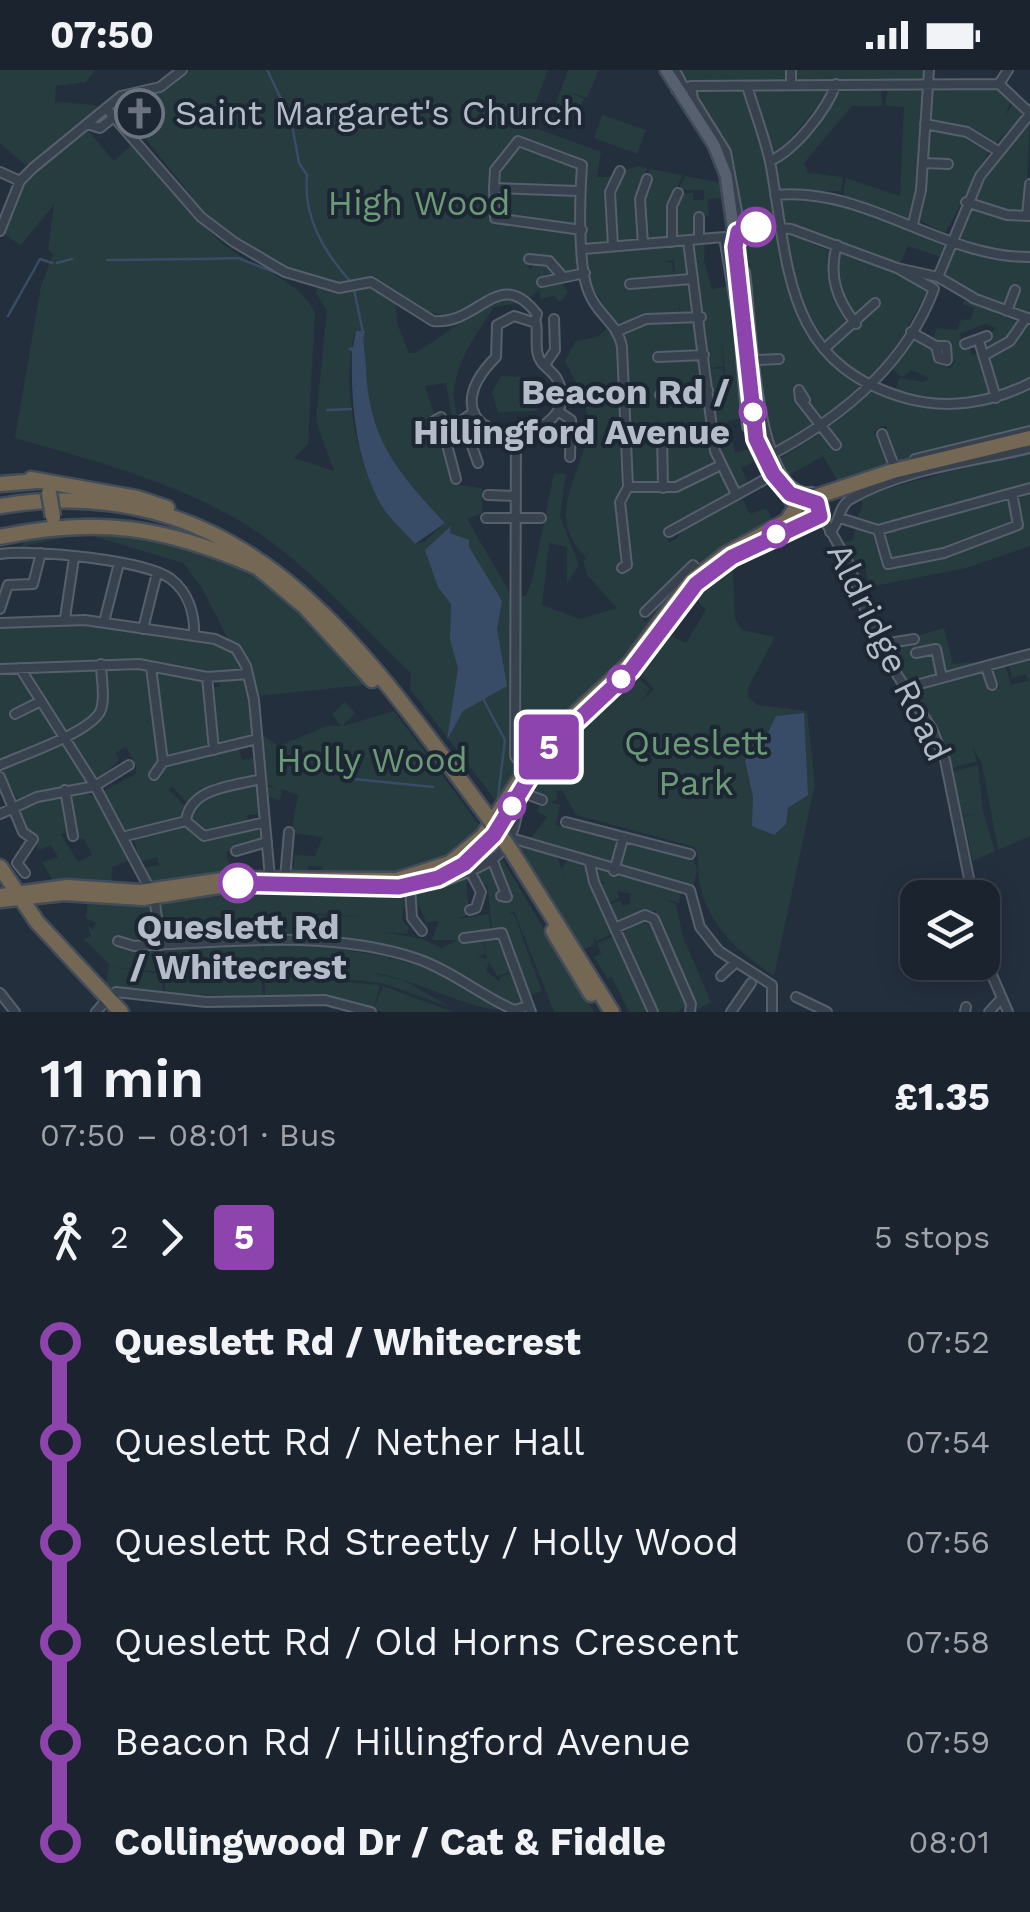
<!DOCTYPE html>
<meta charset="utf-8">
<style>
:root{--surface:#1b232e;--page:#282f3a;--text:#f1f3f6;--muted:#a0a4aa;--line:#39404a}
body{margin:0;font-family:"Work Sans",sans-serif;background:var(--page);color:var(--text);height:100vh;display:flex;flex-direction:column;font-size:38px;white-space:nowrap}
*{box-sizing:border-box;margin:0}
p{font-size:32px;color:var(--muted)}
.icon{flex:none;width:55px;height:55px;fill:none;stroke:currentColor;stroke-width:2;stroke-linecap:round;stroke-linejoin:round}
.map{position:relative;height:942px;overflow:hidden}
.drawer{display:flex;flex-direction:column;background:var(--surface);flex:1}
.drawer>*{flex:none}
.badge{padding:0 20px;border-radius:8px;font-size:35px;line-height:65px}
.tools{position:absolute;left:900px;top:810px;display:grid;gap:20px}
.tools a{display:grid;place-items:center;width:100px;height:100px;border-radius:20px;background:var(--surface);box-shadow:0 5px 25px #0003,0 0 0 2px var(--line);font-size:50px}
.map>.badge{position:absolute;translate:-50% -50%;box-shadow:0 0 0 5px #fff}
.legs{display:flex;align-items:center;gap:15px;height:110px;padding:0 40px;font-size:32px}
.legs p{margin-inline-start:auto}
.headline{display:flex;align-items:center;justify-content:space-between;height:170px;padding:0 40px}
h1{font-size:55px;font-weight:600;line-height:75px}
ul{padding:0 40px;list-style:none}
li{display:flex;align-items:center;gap:35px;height:100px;font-size:38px}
li i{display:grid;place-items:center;width:15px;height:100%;margin:0 12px;background:currentColor}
li i::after{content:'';width:25px;height:25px;margin:-12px;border:8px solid;border-radius:50%;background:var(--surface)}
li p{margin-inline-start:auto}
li:first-child i{background:linear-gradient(#0000 50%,currentColor 0)}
li:last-child i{background:linear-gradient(currentColor 50%,#0000 0)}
.status{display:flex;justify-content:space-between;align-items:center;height:70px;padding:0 50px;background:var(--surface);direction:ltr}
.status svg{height:28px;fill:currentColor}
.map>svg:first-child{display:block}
.green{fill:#263c3f;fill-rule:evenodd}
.water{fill:#394c67}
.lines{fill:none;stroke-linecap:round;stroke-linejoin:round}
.stream{stroke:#394c67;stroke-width:2.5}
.minor-casing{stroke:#565f6c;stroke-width:12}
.major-casing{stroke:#414a57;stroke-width:16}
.highway-casing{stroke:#434c59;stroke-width:19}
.minor{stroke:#38414e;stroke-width:8}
.major{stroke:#56606e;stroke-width:11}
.highway{stroke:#746855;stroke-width:14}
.highway-bridge-casing{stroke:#434c59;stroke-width:19;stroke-linecap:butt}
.highway-bridge{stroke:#746855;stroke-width:14}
.line-1-casing{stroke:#fff;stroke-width:22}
.line-1{stroke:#8e44ad;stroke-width:15}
.stop-1-dot{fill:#fff;stroke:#8e44ad;stroke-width:5}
.labels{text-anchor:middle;stroke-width:8;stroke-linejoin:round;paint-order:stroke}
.poi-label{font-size:35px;fill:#b4bcc9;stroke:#1d2633;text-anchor:start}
.park-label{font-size:35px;fill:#6b9a76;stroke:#1d2633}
.stop-label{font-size:35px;font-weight:bold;fill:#b4bcc9;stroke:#1d2633;text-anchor:end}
.street-label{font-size:35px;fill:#b4bcc9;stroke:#1d2633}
</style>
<div class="status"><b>07:50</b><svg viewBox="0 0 49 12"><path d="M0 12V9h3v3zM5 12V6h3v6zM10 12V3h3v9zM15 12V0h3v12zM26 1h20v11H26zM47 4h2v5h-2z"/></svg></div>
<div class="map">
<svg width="1030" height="942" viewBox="0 0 1030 942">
<rect width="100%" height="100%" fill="#242f3e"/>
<path class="green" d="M0,0H95L86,12L56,16L55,32L95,35L100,39L29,98L0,73Z
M189,0H548L527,55L601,82L597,107H613L608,126L610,171L589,176L585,172L581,126L585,94L517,68C499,85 474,135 500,154L576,161L583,197L579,201L564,203L540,187H526L530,200L536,192H546L557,205L545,204L543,210L561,209L568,223L560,232L554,226L540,229V220L530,227C484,204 478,245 450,245C419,246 391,217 363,207L339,214L284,197L209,148L117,33L151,24Z
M568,0H599L587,28L570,22L584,29L577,45L555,36Z
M677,0H787L790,9L786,13L693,14L683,11Z
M795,0H925L921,11L796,13Z
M888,17L923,20L919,115L908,149L846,127L843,122L846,108L900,126L904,37L885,36Z
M933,17H994L1011,31L1005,46L1013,33L1023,45L994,75L962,56L931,51L929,20Z
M827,18L829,24L775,86L771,84L752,21Z
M881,18L882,36H852L804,93L808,103L843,107L841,121L782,122L778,118L777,92L840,19Z
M743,19L768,98L773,152L741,151L731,89L694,27L695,20Z
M602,45L646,60L637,84L594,68Z
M1030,52L1025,139L1020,143L974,131L994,93Z
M932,57L961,63L990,79L945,163L918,150L927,98L949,97V90L930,92L927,87Z
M86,58L114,91L134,73C166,111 199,161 242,187C269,204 302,214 315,243L308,374L294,388L334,401L316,351L327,241L316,223L318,214H371L396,235L397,253L409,283H416L502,225L523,232L494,237C477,264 457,289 454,322C453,338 461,345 454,360L446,313L425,316L435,347L432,357L458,415L482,418V443L467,449L510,523L514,705L496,731L410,619L411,603C361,555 304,490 245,454C174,411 94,391 15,368L41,216L53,185L48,179L54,135L21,175L3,164L20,118ZM364,261C362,271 365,284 366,297C368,367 397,404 445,453L424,472L415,474C404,460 387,447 379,431C355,383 341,313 355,262Z
M518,74L577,96L578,116H500L497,101Z
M638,96L647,98L642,114L640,168L637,173L618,174L614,171L613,115L622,107L621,101Z
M650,99L683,105L670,132L667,170L644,168C642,140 647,121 650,99Z
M685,106L722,113L724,128L708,129L709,146L691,145L698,154L695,167L676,168L679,123H693V130H704V120H678Z
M499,122L570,124L577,130L579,154C559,161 524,148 500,149Z
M807,126L837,130L946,173L940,187L908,176L899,195L785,154L782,128Z
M972,136L1030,149V184L986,178L959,168Z
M763,161L777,164C784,225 805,283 861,314L825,349L797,320L796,326L816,352L815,357L774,379L762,343L758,297L764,291L783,293V288L779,285L763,288L757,283L742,166Z
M786,163L832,182L831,216L847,254L826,272L820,271L802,242Z
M705,172L704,190L712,219L730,216L744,348L727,351L735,383L755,377L760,389L741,398L749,414L739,419C707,390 715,338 711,299L723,298L727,326L722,271L723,296L711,298L692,192L700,191L692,190L691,175Z
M682,174L688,203L684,208H675L674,190L663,191L672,193L674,209L633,211L628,207V219L686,211L694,246L680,247V229L679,247L616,256L589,211L586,185L590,181Z
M954,176L1030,189V244L1011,234L1018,217H1012L1004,234L946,211L942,204Z
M841,182L924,215L927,221L902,268L870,309L863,310L830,282L829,277L879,235L874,229L858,245L851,244L837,215L836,186Z
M964,230L1020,253L1005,272L985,282L982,273L996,258L985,254L960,264L963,278L969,277L972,285L980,283L991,323L964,330L895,323L899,308L924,312L929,308L912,300L902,307L891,298L912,268L933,277L939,291L950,299L954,293L949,274L932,272L937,258L957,260L961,250L971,249L974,239L963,234Z
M695,251L702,278L697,283L658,281L657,292L698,287L703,291L705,314L702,319L662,322L657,316L659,331L672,326H707L713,396L667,416V365L657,364L661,412L632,417L628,413L624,262L647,253Z
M1030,254V311L1000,323L988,291Z
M611,256C637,315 614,434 621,499H628L621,431L626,422L672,421L720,402L731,421L729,426L666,462L669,473L677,469L682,458L685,461L683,457L713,438L716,443L725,439L723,433L741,426L750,444L766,438L773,450L691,495L644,540L638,539L645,552L689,504L645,570L541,670L525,672V664L539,647L518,638L519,526H526L532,511L554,403L566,404L560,446L579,495L567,513V477L549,473L542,535L580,549L617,538L587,505L583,490L587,489C541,443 584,406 588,358C589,333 576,313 565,291L576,271L597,267Z
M501,306L531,307L538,311L542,332L537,341L498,342L492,322Z
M1030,318V358L899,392L887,371V357L882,356L873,362L883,372L888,396L840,415L823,386L786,407L776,391L821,363L838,378L829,357L870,322L915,334L967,336Z
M1030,380V415L876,457L856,450L863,435L860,428L874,422Z
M1030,421V476L966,498L869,517L864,491L853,493L844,473L853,470L856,456L871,462L882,493L890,498L949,485L1019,460L1017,429Z
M1007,428L1015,452L969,472L893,491L887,487L883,461Z
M84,458C119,463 157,465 192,474C266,494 320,557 364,615L257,626L249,591L230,573L202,518L183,493L86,464L27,475L26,481L20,480L25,469Z
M721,497L733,499L735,549L742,560L775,567L748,618V627L757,635L807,641L815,714L774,906C738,882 710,857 700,816C697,804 700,792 695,777L576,745L562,720L556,721L557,730L550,732L560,735L556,756H572L616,769L613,793L528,771L547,747L537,741L542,731H548L528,719L542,695L561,709L575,694L563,703L550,685L637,606L650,619L641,631L654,619L635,599L663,562L686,573L706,540L690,523Z
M61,551L220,573L237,584L243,597L239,604L212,605L129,591L0,596V557Z
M944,558L953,594L974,592L975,597L943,605L936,573L932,575L939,607L906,614L882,576Z
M1030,587V766L998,780L982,694L972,676L977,691L952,698L939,663L922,637L925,634L921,635L914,620L982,601L988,621L1000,618L990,598L1005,594L1011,615L1028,611L1026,604L1012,608L1008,593Z
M97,597L96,643L66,665L25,599Z
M104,597L144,598L149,605L160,688L149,704L156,709L168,694L238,676L242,690L254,688L253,709L196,724L187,733L172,716L169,720L186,737L182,748L124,761L103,721L136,704V695L126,677L116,683L119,690L97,710L71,671L98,648Z
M12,600L34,628L18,642L12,641L11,647L40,637L59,663L57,668L0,692V601Z
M158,601L204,613L210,660L206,679L173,687L164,681L154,604Z
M240,608L246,612L252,663L248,668L219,675L211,617H220V611Z
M345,632L355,643L343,656L394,641L483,760L449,792L393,808L388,802H322V797L308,796L307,806L287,804V797L294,796V785L315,786L323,767L291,763L298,725L282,719L280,731L267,726L266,716L276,718L267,714L262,665L279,676L327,656H341L332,644Z
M64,670L90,709L88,714L18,730L1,702L4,697Z
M978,695L983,742L995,781L973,791L963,747L977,744L963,746L953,702Z
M252,713L259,716L261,744L247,745L248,752L206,764L187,750C191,722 229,719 252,713Z
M80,721C110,728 120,765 133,789L112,797L111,818L55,814L42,792L58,787L51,775L39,780L16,737L63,723L69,762L61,764L78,792L92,785L84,769L76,770L66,722Z
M179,754L200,767L262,756L263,771L226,782L231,804L151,816L143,798L159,795L157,787L140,792L133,766Z
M626,771L693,786L697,801L693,817L617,795Z
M511,772L557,786L565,808L562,798L568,790L585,796L614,863L596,871L593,866L595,874L580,882Z
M499,784L594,942H554L514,841L509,844H514L542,921L528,926L508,867L492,859L487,814L482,817L476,806L488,793L512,835L494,790Z
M599,800L681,819L679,833L664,829L676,834L683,867L711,932L698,939L655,840L626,850L623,845L625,851H615L607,836L620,830L622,836L630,834L631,824L617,821L619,828L606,834L598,816L604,813L596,809L602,806L596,807Z
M470,807L466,815L470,844L458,849L488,844L491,859L463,862L458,870L465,872L482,867L486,884L478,887L487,889L484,866L492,864L503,871L513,901L497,906L489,892L486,901L500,912V907L514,902L521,935L514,937L429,891L305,867V847L309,845L370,847L288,842L302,845V867L167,872L158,833L162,829L227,817L406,821L407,838H403L402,850L409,857L407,864L384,862L422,869L442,878L457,870H432L439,851L426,852L419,836L412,837L417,818Z
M88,828L145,830L152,835L155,872L134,874L117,866L113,870L117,876L161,880L262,873L263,885L264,873L314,875L389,887V891L391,888L427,897L504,939C469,942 410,905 371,903L403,910L450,937L382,913L264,901L163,902L162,896V902L112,897L162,904L163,924L106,916L109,894L84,869L91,866L87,855L93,860L96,853L86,848Z
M638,851L653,856L689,933L678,942H656L631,878L627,879L621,865Z
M614,866L649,942H629L612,907L607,908L594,887L601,884L597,873Z
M261,903L263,927L165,924V904Z
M265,905L380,915L374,938L383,916L453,942H383L335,928L265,927Z"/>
<path class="water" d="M356,261H365C362,270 365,282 366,296C368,368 397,402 445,453L415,474C404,461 388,448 380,433C355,386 351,333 352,282L348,278L353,277Z
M451,456L450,463L469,470V477L502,531L497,559L507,616L463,641L447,670L458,598L450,570L451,534L438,517L425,480Z
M804,643L808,725L788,738L786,754L774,765L752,756L753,727L745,690L765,669L776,646Z"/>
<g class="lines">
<path class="stream" d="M267,0L291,49L299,93L307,105C303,147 323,181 351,212
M200,189L238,188L279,204
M107,190L198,189
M57,193L72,189
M354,219L363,263
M8,246L40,189L52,193
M327,340L351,339
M482,627L505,670L498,728
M299,687L310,691
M319,693L354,709L433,717"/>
<defs>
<path id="minor" d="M675,0L683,16
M791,0V15
M999,14L1030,43
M999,14L1008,0
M691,16L693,29L726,82L739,152
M747,16C755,43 766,70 771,97C789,199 785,293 905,328C947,340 991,333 1030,313
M676,20L691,16L999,14
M106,38L201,147L234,172L285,202L339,218L371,212L433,251C479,256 499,194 537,244L535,251
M87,54L100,58L115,46
M925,54L967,62L998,81
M770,91C795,80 827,40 836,14
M924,93L948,94
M0,102L20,111
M494,118L495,100L518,71L582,95C580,125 577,196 589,223C597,245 618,253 622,277L628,417
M578,121L494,118L495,148L582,160
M775,125C867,116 941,188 1030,187
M966,132L1007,145L1030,146
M1027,146L1030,114
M913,154L921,120L929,0
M0,161L20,111L33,98L121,26L160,17L182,0
M738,161L762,156L791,159L897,198L938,207L974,228
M724,167L738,250L747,357L755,364
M699,169V147
M688,171L715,381L736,424
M672,172V136L678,123
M643,174L640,129L647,109
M837,175C828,206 837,230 856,254
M613,176L610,122L620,101
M584,179L724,167
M529,189L549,191L563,207
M897,198L934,219
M745,202C751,242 754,430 812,422
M938,207L980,106L1030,44
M542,212L585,203
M630,214L691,209
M973,228L1030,249
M1007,241L1015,220
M618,261L646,249L701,247
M911,262L936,276H946L947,290L939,288L936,276
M979,271L996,328
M965,274L987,266
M824,279L875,233
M985,285L1010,271L1026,248
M658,287L704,285
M757,290L779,289
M545,295L555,280L554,249
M660,325L708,320
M805,330L799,320L800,329L836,375
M558,341L571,350L570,387
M441,347L434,351L447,375L456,409
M459,360L468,365L478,393
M882,364L894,396
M512,365C457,355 465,318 496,287L497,255L514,246L536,253C538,263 535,275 538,285C540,295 552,300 557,309C573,339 546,359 520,364
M662,366L663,418
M516,368L520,364L516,360L515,686L525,699
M447,375L461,351L474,342
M767,387C838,350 905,297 934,219
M915,389L1030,361
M628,417H676L719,396
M488,425L516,426
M821,444L848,492L878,575L932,659L945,690L973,828
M486,448H541
M840,448L878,460L1030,418
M878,460L888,494L944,483L1018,455L1012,423
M669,462L773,405
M830,462C840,453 838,438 849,430C901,399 972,392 1030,378
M0,484C32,479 146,490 171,509C189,523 195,545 194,566
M622,498L627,495L620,432L628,417
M0,539L8,515L33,514L41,483
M645,542L693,495L702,504
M65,548L74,488
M104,552L119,493
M0,553L85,550L215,569L236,579L246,596L254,630L270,808
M143,559L157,503
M878,575L914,569
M916,583L936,579L942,608
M151,597L163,692
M986,597L992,615
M20,598L95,716L129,695
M0,599L139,594L207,607L248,604
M207,607L214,680
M905,618L1030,584
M15,644L39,632
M0,695C23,685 88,663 100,642C106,630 101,607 101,594
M154,705L163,692L257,669
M0,707L23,762L33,769L17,793L25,803
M65,720L73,766
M524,723L542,730
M0,744L37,727L95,716L154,827L161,875
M186,751C190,717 234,716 261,709
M186,751L204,766L265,752
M566,752L690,784
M126,766L186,751
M511,768L690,820L700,857L719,881L772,915V942
M236,781L267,772
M492,789L507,827L501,826
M590,794L594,812L653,942
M614,801L623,769
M285,808L289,762
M440,813C465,802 502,795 512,763C516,753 517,742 521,731
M410,816L412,848L422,861
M470,840L476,838L481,822L471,803
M615,858L645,845L654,849L691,934L690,942
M464,868L502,863L531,942
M118,871L134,876C225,872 329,859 418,889C452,901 482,926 514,940L529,936
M982,882L1008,942
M721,906L736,892
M0,923L15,942
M796,927L827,942
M108,928L116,922L206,932L325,930L371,942
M96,942L103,934
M731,942L751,913
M965,942L966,937
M989,942L1002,928"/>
<path id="major" d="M666,0L714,75L726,105L746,251L755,364L764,390L795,437"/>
<path id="highway" d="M31,409L137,428L167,438
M0,414L38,411
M809,429L893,401L1030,368
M0,436C246,397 360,576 488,747
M0,467C98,446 165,457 257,497
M256,496L305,537L372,610
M512,782L612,942
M0,797L37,852L121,942
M0,826L67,817L140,822L230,809L397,810L450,793L483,766L544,673L630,593L691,511L726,484L787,451L800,431L813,430L821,438L816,449L788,458L732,487L696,513L631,600L546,680L494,765L464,793L438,807L385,818L237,813L143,828L64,823L0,830
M553,861L591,924"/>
</defs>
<use href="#minor" class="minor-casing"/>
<use href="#major" class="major-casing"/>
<use href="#highway" class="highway-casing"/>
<use href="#minor" class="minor"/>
<use href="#major" class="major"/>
<use href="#highway" class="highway"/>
<defs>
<path id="highway-bridge" d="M49,423L53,447
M488,747L512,782"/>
</defs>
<use href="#highway-bridge" class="highway-bridge-casing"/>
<use href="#highway-bridge" class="highway-bridge"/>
</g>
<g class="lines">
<defs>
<path id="line-1" d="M238,813L399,817L438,808L464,794L494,765L546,680L631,600L696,514L732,487L820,446L817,433L790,424L773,404L756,369L735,177L738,162L756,157"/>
</defs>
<use href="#line-1" class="line-1-casing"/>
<use href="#line-1" class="line-1"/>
</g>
<defs>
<symbol id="church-ring" viewBox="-11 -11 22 22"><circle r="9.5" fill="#1d2633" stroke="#6b7280" stroke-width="1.5"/><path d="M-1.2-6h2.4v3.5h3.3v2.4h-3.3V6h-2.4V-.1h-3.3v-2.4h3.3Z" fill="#6b7280"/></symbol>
</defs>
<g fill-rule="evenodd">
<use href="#church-ring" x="112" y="16" width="55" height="55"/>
</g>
<g class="stop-1-dot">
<circle cx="756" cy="157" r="18"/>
<circle cx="753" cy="342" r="12"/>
<circle cx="776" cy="464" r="12"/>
<circle cx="621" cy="609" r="12"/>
<circle cx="512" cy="736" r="12"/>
<circle cx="238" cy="813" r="18"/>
</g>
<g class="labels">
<g class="poi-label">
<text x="175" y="55">Saint Margaret's Church</text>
</g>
<g class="park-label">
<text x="419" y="145">High Wood</text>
<text x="696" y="685">Queslett<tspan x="696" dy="40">Park</tspan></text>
<text x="372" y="702">Holly Wood</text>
</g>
<g class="stop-label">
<text x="730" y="334">Beacon Rd /<tspan x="730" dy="40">Hillingford Avenue</tspan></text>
<text x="238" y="869" text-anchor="middle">Queslett Rd<tspan x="238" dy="40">/ Whitecrest</tspan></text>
</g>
<g class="street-label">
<text transform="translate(889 582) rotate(64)" y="12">Aldridge Road</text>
</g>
</g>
</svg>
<div class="tools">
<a><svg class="icon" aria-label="layers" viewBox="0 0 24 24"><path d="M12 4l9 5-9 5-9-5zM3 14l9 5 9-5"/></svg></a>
</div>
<b class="badge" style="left:549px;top:677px;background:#8e44ad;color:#fff">5</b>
</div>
<section class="drawer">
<div class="headline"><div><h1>11 min</h1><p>07:50 – 08:01 · Bus</p></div><b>£1.35</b></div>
<div class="legs"><svg class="icon" aria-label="walk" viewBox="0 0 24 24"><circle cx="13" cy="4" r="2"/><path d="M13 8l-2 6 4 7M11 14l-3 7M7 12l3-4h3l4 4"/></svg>2<svg class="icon" aria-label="forward" viewBox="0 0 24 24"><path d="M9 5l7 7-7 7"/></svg><b class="badge" style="background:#8e44ad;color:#fff">5</b><p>5 stops</p></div>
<ul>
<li><i style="color:#8e44ad"></i><b>Queslett Rd / Whitecrest</b><p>07:52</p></li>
<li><i style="color:#8e44ad"></i><span>Queslett Rd / Nether Hall</span><p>07:54</p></li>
<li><i style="color:#8e44ad"></i><span>Queslett Rd Streetly / Holly Wood</span><p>07:56</p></li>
<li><i style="color:#8e44ad"></i><span>Queslett Rd / Old Horns Crescent</span><p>07:58</p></li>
<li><i style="color:#8e44ad"></i><span>Beacon Rd / Hillingford Avenue</span><p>07:59</p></li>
<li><i style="color:#8e44ad"></i><b>Collingwood Dr / Cat &amp; Fiddle</b><p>08:01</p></li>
</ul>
</section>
